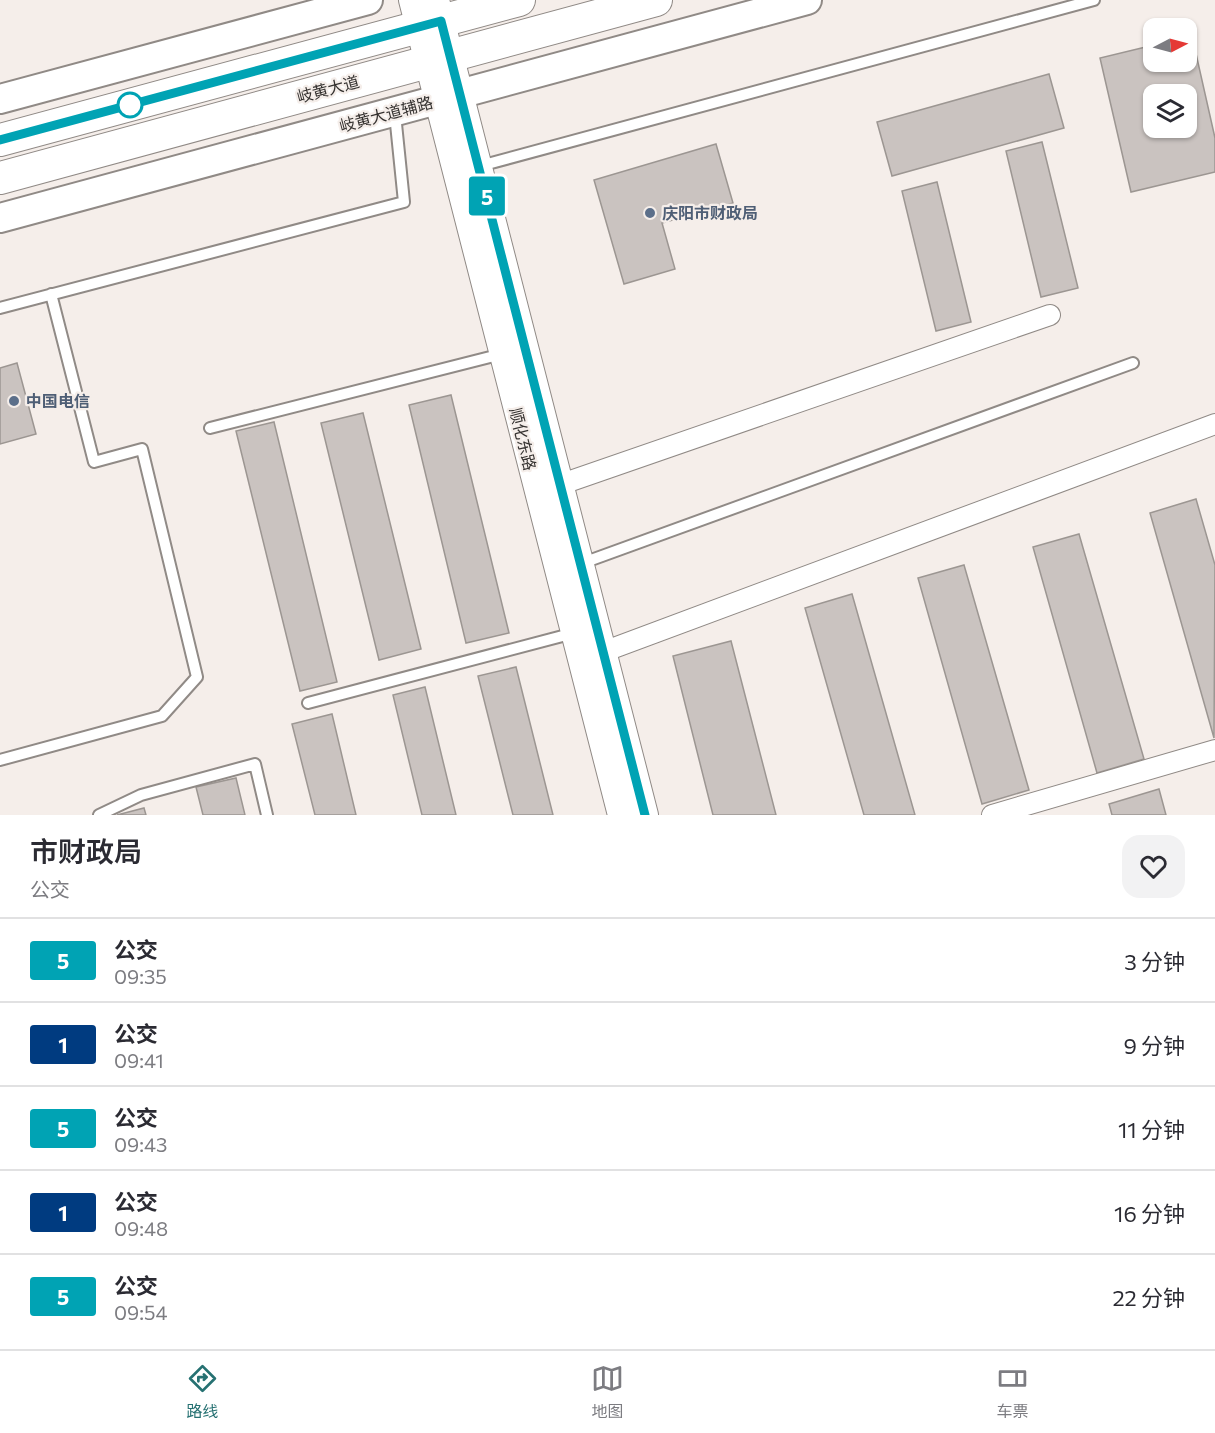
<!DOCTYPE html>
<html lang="zh">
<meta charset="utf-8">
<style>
:root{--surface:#fff;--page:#f2f2f3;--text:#2b2b33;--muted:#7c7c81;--line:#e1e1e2;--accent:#267172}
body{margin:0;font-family:Commissioner,"Noto Sans SC",sans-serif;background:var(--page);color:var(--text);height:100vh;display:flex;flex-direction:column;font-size:22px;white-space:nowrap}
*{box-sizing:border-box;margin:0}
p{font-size:20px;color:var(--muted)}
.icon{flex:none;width:33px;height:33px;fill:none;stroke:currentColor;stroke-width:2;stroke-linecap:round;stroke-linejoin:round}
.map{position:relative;height:815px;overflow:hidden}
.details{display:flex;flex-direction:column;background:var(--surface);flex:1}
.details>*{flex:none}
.badge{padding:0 12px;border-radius:4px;font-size:21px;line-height:39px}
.needle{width:39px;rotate:84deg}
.fabs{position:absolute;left:1143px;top:18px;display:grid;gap:12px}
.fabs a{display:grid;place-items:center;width:54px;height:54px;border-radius:12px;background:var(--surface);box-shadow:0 2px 4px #0004;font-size:30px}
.map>.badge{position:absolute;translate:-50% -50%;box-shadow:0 0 0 3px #fff}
.round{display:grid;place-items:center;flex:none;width:63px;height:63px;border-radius:18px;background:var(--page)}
.overview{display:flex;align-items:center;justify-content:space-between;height:102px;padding:0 30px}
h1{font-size:28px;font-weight:600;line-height:45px}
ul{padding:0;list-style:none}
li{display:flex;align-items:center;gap:18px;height:84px;padding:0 30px;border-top:2px solid var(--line)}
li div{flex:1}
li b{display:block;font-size:22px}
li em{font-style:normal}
li .badge{min-width:66px;font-weight:700;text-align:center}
.tabs{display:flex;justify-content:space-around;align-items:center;height:84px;border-top:2px solid var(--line);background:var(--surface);font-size:16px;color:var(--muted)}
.tabs a{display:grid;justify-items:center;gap:3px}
.tabs .current{color:var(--accent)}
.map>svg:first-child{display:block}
.building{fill:#cac3c0;stroke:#9c9692;stroke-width:1.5;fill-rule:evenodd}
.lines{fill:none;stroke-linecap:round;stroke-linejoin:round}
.service-casing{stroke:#908a86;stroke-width:14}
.minor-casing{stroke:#908a86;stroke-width:22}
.tertiary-casing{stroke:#908a86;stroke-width:28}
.secondary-casing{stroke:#908a86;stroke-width:32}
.primary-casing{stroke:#908a86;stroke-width:34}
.service{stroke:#fff;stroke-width:10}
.minor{stroke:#fff;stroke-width:20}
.tertiary{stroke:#fff;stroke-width:26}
.secondary{stroke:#fff;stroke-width:28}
.primary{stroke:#fff;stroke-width:32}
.line-casing{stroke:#fff;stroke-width:14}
.line{stroke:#00a3b4;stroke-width:9}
.stop-dot{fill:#fff;stroke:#00a3b4;stroke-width:3}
.service-dot{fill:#5c6f8a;stroke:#f5eeea;stroke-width:2}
.labels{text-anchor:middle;stroke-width:4.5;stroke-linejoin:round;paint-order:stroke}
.street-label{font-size:16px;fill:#353230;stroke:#f5eeea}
.service-label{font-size:16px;font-weight:bold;fill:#4e5e75;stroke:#f5eeea;text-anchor:start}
</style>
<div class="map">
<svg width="1215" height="815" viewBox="0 0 1215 815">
<rect width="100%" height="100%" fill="#f5eeea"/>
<path class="building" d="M1192,36L1215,138V172L1131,192L1100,58L1154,45V62H1186V37ZM1154,94H1186V128H1154Z
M1049,74L1064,128L892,176L877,122Z
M1042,142L1078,288L1041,297L1006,151Z
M716,144L733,203L662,223L675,269L624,284L594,180Z
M937,182L971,322L936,331L902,191Z
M17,363L36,434L0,444V368Z
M451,395L509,633L466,643L409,405Z
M363,413L421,649L379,660L321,423Z
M274,422L337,682L300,691L236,431Z
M1196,499L1215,565L1214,738L1150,513Z
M1079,534L1144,759L1097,773L1033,547Z
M964,565L1029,790L982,804L918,578Z
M852,594L915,815H864L805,608Z
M731,641L776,815H713L673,656Z
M516,667L553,815H513L478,676Z
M425,687L456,815H422L393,695Z
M332,714L356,815H315L292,724Z
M236,778L245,815H203L196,787Z
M1159,789L1166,815H1112L1109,804Z
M144,808L146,815H117Z"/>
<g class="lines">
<defs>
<path id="service" d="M480,166L1094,0
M0,308L404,202L395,114
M210,428L502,354
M580,564L1133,363
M308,703L574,633
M0,760L162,716L197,677L142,449L94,462L51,294
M99,815L141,795L255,764L267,815"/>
<path id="minor" d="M559,485L1050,315
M603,652L1215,424
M992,815L1215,750"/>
<path id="tertiary" d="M412,0L621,815
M436,0L645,815"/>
<path id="secondary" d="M0,99L368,0
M0,218L807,0"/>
<path id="primary" d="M0,140L519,0
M0,178L656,0"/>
</defs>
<use href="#service" class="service-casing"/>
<use href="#minor" class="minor-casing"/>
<use href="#tertiary" class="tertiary-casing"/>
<use href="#secondary" class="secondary-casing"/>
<use href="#primary" class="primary-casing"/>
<use href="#service" class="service"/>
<use href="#minor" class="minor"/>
<use href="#tertiary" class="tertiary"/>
<use href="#secondary" class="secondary"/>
<use href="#primary" class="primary"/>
</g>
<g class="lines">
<defs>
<path id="line" d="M0,140L441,21L645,815"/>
</defs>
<use href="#line" class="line-casing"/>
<use href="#line" class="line"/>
</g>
<circle class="stop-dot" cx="130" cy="105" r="12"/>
<g class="service-dot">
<circle cx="650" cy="213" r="6"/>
<circle cx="14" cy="401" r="6"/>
</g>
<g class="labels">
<g class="street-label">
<text transform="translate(328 89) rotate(-15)" y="6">岐黄大道</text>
<text transform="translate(386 114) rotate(-15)" y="6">岐黄大道辅路</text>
<text transform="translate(523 439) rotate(76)" y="6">顺化东路</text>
</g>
<g class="service-label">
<text x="662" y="219">庆阳市财政局</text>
<text x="26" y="407">中国电信</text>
</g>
</g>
</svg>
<div class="fabs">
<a><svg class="needle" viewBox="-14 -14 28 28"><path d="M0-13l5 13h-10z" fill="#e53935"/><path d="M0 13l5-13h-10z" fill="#7c7c81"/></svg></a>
<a><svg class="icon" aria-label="layers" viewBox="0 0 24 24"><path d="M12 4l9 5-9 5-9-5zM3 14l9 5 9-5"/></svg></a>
</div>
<b class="badge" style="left:487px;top:196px;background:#00a3b4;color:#fff">5</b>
</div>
<section class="details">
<div class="overview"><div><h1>市财政局</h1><p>公交</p></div><a class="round"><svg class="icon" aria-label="heart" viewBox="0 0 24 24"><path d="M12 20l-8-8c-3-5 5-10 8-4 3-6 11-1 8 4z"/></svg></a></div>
<ul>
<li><span class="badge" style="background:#00a3b4;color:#fff">5</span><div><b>公交</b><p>09:35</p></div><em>3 分钟</em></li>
<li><span class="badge" style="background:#003b80;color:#fff">1</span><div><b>公交</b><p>09:41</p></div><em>9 分钟</em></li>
<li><span class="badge" style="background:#00a3b4;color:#fff">5</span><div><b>公交</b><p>09:43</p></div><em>11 分钟</em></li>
<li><span class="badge" style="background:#003b80;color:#fff">1</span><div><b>公交</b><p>09:48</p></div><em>16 分钟</em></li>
<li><span class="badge" style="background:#00a3b4;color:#fff">5</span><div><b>公交</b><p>09:54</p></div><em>22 分钟</em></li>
</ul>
</section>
<nav class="tabs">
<a class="current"><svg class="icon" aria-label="directions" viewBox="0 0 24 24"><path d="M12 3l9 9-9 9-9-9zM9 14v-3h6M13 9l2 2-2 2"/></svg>路线</a>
<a><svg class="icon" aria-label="map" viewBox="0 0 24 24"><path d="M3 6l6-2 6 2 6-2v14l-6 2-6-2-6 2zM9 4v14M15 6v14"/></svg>地图</a>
<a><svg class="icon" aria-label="tickets" viewBox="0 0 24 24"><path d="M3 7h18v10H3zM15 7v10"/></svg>车票</a>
</nav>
